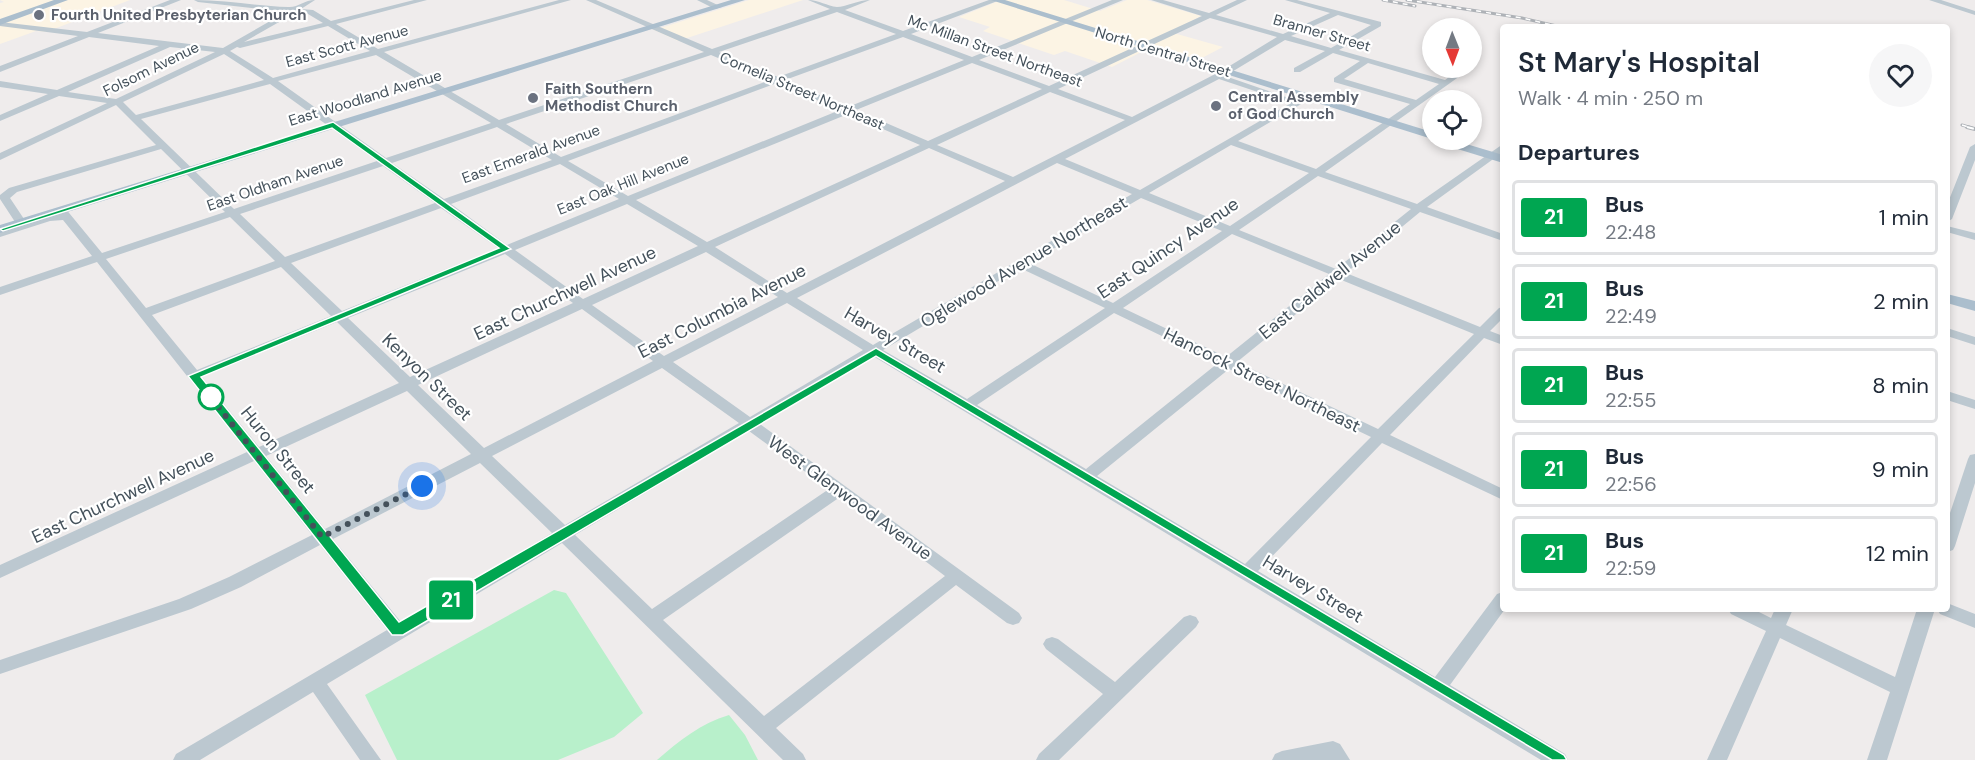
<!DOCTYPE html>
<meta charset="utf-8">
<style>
:root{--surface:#fff;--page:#f6f6f7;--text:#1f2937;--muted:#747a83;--line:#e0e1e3}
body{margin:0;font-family:"DM Sans",sans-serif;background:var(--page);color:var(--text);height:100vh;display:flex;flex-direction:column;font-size:22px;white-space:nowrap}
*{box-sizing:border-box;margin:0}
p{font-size:20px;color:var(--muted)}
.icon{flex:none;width:33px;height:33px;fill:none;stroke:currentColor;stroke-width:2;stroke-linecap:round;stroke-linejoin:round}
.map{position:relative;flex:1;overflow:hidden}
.drawer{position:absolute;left:1500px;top:24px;width:450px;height:588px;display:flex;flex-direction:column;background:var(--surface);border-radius:6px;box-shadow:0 3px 9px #0003}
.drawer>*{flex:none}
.badge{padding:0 12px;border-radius:4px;font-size:21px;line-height:39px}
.needle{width:39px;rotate:179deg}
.fabs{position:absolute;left:1422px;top:18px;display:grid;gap:12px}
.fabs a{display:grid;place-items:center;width:60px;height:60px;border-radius:50%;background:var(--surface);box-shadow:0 3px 9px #0003;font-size:30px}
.you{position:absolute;width:30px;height:30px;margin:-15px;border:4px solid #fff;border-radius:50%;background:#1a73e8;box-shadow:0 0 0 9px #1a73e833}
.map>.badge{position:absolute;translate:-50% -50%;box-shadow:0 0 0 3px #fff}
h2{padding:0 18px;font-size:22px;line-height:54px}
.round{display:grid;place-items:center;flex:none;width:63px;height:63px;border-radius:32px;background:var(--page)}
.head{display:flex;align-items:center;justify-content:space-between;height:102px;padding:0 18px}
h1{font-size:28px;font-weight:600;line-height:45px}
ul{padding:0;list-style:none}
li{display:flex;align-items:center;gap:18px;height:75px;margin:0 12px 9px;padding:0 6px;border:3px solid var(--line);border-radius:6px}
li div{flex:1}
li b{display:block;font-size:22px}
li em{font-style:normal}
li .badge{min-width:66px;font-weight:700;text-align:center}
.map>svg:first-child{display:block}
.commercial{fill:#fcf4e4}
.green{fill:#b8f0cb}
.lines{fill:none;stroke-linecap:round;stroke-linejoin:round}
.minor{fill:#bcc8d0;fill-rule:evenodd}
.major{fill:#abbecd;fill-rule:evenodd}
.rail-far1-casing{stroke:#aeb2b7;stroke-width:3}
.rail-casing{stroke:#aeb2b7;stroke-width:4}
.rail-far1{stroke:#fff;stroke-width:1.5;stroke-dasharray:5;stroke-linecap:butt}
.rail{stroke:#fff;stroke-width:2;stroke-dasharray:7;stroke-linecap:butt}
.line{fill:#00a651;stroke:#fff;stroke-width:1.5}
.walk{stroke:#44515b;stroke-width:6;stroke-dasharray:0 10.8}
.worship-dot{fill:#6b7280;stroke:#fff;stroke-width:2}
.stop-dot{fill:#fff;stroke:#00a651;stroke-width:3}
.labels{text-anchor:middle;stroke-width:4.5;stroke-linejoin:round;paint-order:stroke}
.far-worship-label{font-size:15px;font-weight:bold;fill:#5b616d;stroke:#fff;text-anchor:start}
.far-street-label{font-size:15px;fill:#44515b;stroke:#fff}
.street-label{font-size:18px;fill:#44515b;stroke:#fff}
</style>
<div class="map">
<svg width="1975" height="760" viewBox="0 0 1975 760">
<rect width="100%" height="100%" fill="#efecec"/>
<path class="commercial" d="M0,0H130L46,32L36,31L0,44V3L4,2Z
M749,0H803L678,41L654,30Z
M1001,0H1064L1100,11L1127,0H1147L1201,16L1170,32L1223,47L1198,60L1153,46L1112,67L1065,51L1054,55L983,31L990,27L959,17Z"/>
<path class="green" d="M554,590L566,593L643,713L614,737L558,760H397L365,695Z
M729,715L745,735L758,760H657C679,741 701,723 729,715Z"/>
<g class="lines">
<path class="minor" d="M170,0H181L98,33L223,48L286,12L198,2L194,0C226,0 257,6 288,7C298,8 304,0 315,0L301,9L313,10L331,21L414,0H427L336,24L378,49L559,0H571L384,52L499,120L704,52L586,0H596L712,49L830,9L808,0C819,0 827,6 837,7C845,7 859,0 870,0L845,10L903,31L989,0H1000L911,34L972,57L1112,0H1123L979,60L1049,86L1202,16L1151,0H1163L1209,13L1237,0H1247L1216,15L1283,34L1330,13L1285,0H1297L1381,22V26L1339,50L1445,80L1460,69L1467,71L1325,172L1417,204L1503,144V152L1427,207L1503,234V241L1420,212L1346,273L1480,327L1499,308L1503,307V318L1490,331L1503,336V345L1484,338L1390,435L1503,489V500L1382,443L1258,571L1435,677L1497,594L1503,592V609H1505L1450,685L1565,754L1568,760H1541L873,356L760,424L1019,613L1022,618L1019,623L1013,625L1007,623L956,585L776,728L803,754L806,760H783L562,543L327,684L381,760H360L313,692L200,760H173L176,754L387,630L320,545L241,587L191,609L0,674V660L179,599L229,577L312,535L254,461L0,578V565L247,452L97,262L0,295V287L92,256L63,220L50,221L0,237V230L17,225L0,199V195L9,188L156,145L116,105L0,160V153L107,103L59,96L0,121V115L48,94L0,87V81L57,90L159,46L89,37L0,72V66L78,36L0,26V22L87,32ZM837,12L896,34L778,77L719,52ZM295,13L308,14L323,23L244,42ZM1338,15L1371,25L1331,48L1291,36ZM1210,18L1277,37L1223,70L1132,117L1058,89ZM328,26L370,51L273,78L230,51L237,47L240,48ZM903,37L964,60L848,107L785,80ZM1285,40L1325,51L1294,68V72H1300L1333,53L1360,61L1334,78V82L1410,104L1316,169L1238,141L1303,103L1225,76ZM170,47L215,52L116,99L68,92ZM224,54L264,80L136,115L123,102ZM376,55L491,123L386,158L278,81ZM711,55L770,80L561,157L506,124ZM972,63L1042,89L928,141L856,110ZM1368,63L1439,84L1416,100L1344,79ZM1219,79L1291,103L1140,190L1065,159ZM777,83L840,110L628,196L568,161ZM270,84L377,161L234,209L141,119ZM1050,92L1125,120L1013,177L937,145ZM848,114L920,145L707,242L636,200ZM497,127L552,160L444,199L392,163ZM1231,145L1309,173L1230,226L1149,193ZM929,148L1005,181L787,293L715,247ZM161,149L225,212L102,253L65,208H57L56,210L58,214L26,222L10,198L17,192ZM1057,163L1132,194L873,345L797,298ZM560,164L619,199L507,245L451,204ZM383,166L435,203L285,257L240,214ZM1318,176L1411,209L1336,269L1239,230ZM1141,198L1222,231L1113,303L1029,263ZM627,204L698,246L583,299L515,250ZM441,208L498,248L342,311L291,263ZM230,217L275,261L146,308L106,259ZM1232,234L1329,274L1226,357L1123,308ZM706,252L778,297L664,356L592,305ZM505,254L573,303L410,377L348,318ZM281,267L331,316L197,370L152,315ZM1020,268L1105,308L967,399L883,350ZM1339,279L1474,334L1378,429L1237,362ZM787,303L863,350L750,417L673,362ZM582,309L653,361L484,448L418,385ZM1114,313L1218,363L1086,469L977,405ZM337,322L399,383L259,447L202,377ZM662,368L739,423L565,525L492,456ZM1229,369L1371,437L1245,564L1097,476ZM407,391L471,454L325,529L266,456ZM749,431L829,489L652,609L575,535ZM480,463L552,533L401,622L333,539ZM840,497L945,576L764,716L663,620Z
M697,0H707L722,7L715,9Z
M1929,0H1941L1975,11V15Z
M1975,144V160L1952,219L1947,222V205L1970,147Z
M1947,226L1975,233V240L1947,232Z
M1947,328L1975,337V345L1947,336Z
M1947,391L1975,400V409L1947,400Z
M1975,454V483L1955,546L1953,550L1947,552V522L1968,459L1970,455Z
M1947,603L1975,614V628L1940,614L1937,609H1947Z
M1728,609H1753L1771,618L1775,609H1793L1786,625L1895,677L1917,609H1935L1887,760H1867L1890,692L1780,638L1727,760H1707L1766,631L1731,614Z
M1190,615L1196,617L1199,622L1196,627L1059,760H1036L1039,754L1103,694L1046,649L1043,644L1046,639L1052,637L1058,639L1115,682L1184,617Z
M1333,741L1340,744L1350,760H1272L1275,754L1282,751Z"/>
<path class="major" d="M54,0H68L0,25V19Z
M731,0H745L0,233V225Z
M991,0H1005L1432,132V139Z
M1436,140H1453L1503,155V163L1438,143Z
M1947,294L1975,301V311L1947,303Z"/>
<defs>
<path id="rail-far1" d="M1383,0L1415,6
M1407,0L1522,18L1561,27
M1962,125L1972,128"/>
<path id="rail" d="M1967,127L1975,129"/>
</defs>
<use href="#rail-far1" class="rail-far1-casing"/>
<use href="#rail" class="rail-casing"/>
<use href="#rail-far1" class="rail-far1"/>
<use href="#rail" class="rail"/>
</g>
<path class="line" d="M333,122L511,249L201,377L399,622L876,348L1564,755L1567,760H1552L876,356L403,635H392L188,376L499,248L332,128L3,231L0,229Z"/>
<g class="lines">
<path class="walk" d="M211,397L208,394L322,537L422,486"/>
</g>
<g class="worship-dot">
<circle cx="39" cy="15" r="6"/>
<circle cx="533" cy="98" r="6"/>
<circle cx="1216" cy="106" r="6"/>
</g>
<circle class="stop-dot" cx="211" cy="397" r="12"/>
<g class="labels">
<g class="far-worship-label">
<text x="51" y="20">Fourth United Presbyterian Church</text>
<text x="545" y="94">Faith Southern<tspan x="545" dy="17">Methodist Church</tspan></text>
<text x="1228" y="102">Central Assembly<tspan x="1228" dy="17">of God Church</tspan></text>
</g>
<g class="far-street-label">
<text transform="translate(1322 33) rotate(16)" y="5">Branner Street</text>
<text transform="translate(347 46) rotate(-15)" y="5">East Scott Avenue</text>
<text transform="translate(995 51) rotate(20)" y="5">Mc Millan Street Northeast</text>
<text transform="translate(1163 52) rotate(17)" y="5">North Central Street</text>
<text transform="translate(151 69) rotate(-26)" y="5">Folsom Avenue</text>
<text transform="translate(802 91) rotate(23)" y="5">Cornelia Street Northeast</text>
<text transform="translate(365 98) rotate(-17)" y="5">East Woodland Avenue</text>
<text transform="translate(531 154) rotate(-20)" y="5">East Emerald Avenue</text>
<text transform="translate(275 183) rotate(-19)" y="5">East Oldham Avenue</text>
<text transform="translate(623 184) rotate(-22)" y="5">East Oak Hill Avenue</text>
</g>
<g class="street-label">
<text transform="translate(1168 248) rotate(-34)" y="6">East Quincy Avenue</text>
<text transform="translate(1024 262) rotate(-31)" y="6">Oglewood Avenue Northeast</text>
<text transform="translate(1330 280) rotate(-39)" y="6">East Caldwell Avenue</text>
<text transform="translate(565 293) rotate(-25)" y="6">East Churchwell Avenue</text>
<text transform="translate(722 311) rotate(-27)" y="6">East Columbia Avenue</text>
<text transform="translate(895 340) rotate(30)" y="6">Harvey Street</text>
<text transform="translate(427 377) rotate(44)" y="6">Kenyon Street</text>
<text transform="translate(1262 380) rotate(26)" y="6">Hancock Street Northeast</text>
<text transform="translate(278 450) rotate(51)" y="6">Huron Street</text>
<text transform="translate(123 496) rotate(-25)" y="6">East Churchwell Avenue</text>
<text transform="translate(850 498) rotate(36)" y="6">West Glenwood Avenue</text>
<text transform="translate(1313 589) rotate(31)" y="6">Harvey Street</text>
</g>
</g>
</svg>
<div class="fabs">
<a><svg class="needle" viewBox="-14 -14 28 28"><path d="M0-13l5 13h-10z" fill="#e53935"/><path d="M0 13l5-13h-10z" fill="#747a83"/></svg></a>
<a><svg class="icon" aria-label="locate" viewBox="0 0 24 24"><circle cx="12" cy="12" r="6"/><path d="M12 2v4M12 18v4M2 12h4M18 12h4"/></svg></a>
</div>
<div class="you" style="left:422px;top:486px"></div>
<b class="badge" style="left:451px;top:600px;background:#00a651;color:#fff">21</b>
<section class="drawer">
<div class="head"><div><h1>St Mary's Hospital</h1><p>Walk · 4 min · 250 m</p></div><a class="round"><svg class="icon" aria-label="heart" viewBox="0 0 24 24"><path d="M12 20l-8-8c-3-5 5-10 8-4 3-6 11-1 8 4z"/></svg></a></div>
<h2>Departures</h2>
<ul>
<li><span class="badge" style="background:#00a651;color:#fff">21</span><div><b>Bus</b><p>22:48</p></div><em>1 min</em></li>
<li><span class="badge" style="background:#00a651;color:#fff">21</span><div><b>Bus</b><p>22:49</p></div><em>2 min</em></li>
<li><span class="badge" style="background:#00a651;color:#fff">21</span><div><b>Bus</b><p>22:55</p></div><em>8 min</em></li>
<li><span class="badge" style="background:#00a651;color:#fff">21</span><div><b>Bus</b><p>22:56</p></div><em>9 min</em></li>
<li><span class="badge" style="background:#00a651;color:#fff">21</span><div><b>Bus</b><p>22:59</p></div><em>12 min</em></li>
</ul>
</section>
</div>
